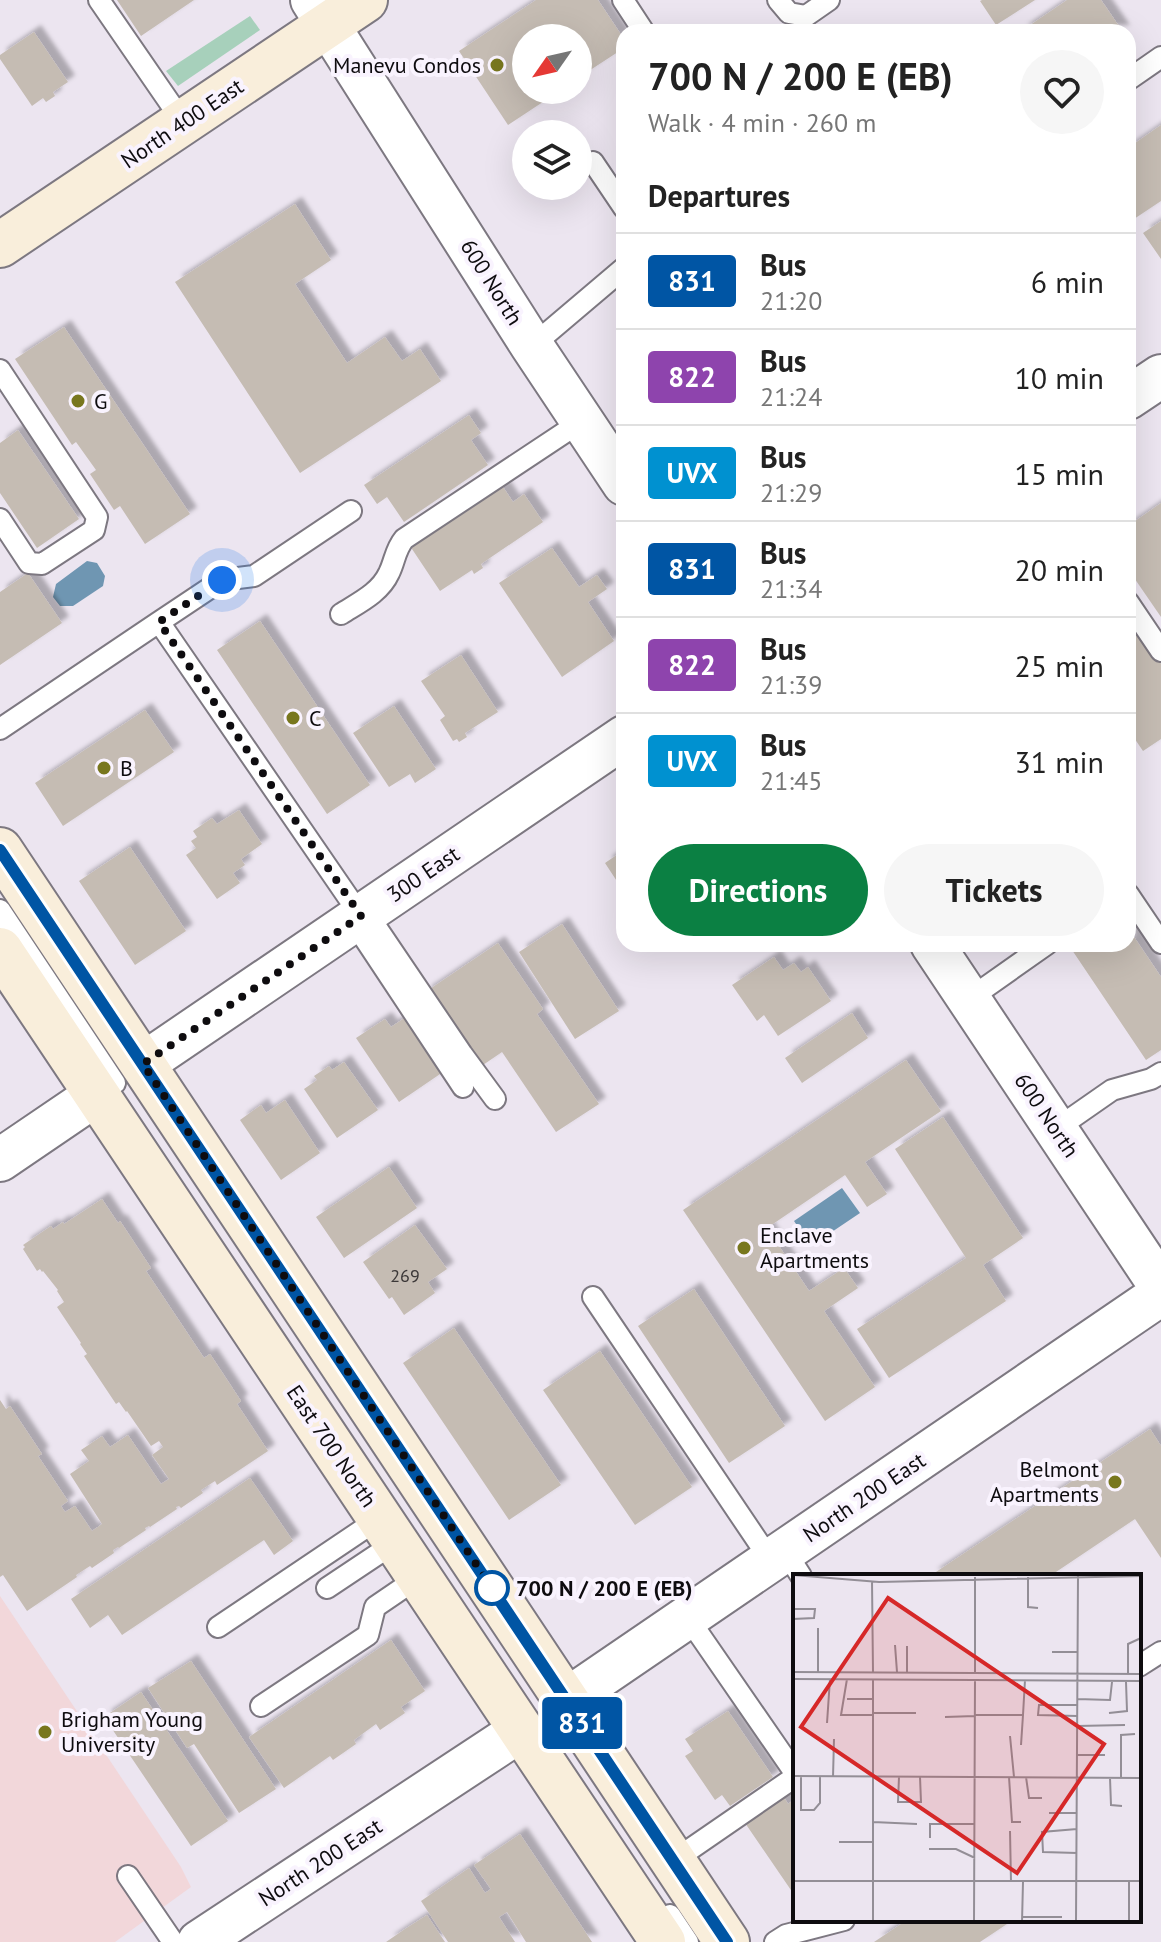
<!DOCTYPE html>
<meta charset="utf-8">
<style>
:root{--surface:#fff;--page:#f6f6f6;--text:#222;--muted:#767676;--line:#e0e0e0;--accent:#0b8043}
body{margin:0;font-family:"PT Sans",sans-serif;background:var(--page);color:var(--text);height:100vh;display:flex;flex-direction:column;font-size:30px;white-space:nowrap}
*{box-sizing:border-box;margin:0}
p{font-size:26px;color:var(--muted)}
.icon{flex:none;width:44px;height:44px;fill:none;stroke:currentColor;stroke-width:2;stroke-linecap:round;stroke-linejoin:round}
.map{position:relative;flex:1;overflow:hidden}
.sheet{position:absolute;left:616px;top:24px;width:520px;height:928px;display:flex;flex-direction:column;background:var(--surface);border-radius:24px;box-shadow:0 8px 32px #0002}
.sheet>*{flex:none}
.badge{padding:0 16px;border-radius:6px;font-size:28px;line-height:52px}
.needle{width:52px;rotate:236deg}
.controls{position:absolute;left:512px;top:24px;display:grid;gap:16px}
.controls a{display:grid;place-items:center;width:80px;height:80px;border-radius:50%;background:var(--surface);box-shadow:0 8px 32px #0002;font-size:40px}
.you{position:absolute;width:40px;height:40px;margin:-20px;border:6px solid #fff;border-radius:50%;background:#1a73e8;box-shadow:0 0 0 12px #1a73e833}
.map>.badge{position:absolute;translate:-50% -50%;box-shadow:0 0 0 4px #fff}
h2{padding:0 32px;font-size:30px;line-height:72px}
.round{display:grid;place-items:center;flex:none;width:84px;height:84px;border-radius:42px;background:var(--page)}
.summary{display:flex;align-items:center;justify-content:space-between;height:136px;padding:0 32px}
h1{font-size:38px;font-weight:700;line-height:60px}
.primary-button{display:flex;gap:16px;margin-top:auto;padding:16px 32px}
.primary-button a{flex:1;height:92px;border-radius:48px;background:var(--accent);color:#fff;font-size:32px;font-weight:700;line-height:92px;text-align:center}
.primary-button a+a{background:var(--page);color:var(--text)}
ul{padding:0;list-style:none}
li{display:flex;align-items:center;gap:24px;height:96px;padding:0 32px;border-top:2px solid var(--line)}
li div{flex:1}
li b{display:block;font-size:30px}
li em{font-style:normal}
li .badge{min-width:88px;font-weight:700;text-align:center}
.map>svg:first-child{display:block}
.education{fill:#f2d7da}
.green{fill:#a7d0bb}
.water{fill:#6f96b2}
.building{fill:#c5bcb3;filter:url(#shadow)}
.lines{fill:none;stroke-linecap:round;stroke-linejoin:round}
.lane-casing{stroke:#7d7881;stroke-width:24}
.street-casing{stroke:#7d7881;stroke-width:46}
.secondary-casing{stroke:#7d7881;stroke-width:48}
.lane{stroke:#fff;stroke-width:20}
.street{stroke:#fff;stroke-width:42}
.secondary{stroke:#f9eedb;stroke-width:44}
.line-casing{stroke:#fff;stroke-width:18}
.line{stroke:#0055a4;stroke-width:12}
.walk{stroke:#0e0c0f;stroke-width:8;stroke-dasharray:0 14.4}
.poi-dot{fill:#78771e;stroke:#f9f3fe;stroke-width:3}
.stop-dot{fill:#fff;stroke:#0055a4;stroke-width:4}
.labels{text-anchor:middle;stroke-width:8;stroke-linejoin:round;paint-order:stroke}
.number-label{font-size:18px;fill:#3c3838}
.poi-label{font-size:22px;fill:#0e0c0f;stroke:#f9f3fe;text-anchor:start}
.street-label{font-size:22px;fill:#0e0c0f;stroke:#f9f3fe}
.stop-label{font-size:22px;font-weight:bold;fill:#0e0c0f;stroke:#f9f3fe;text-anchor:start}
.inset-road{fill:none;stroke:#938e96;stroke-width:2}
.view{fill:#d62828;fill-opacity:0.15;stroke:#d62828;stroke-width:4}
.inset-edge{fill:none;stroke:#0e0c0f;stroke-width:4}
</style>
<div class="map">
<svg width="1161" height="1942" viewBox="0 0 1161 1942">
<defs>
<filter id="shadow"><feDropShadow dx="7" dy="-7" stdDeviation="2" flood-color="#0004"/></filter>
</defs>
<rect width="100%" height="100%" fill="#ece5f0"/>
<path class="education" d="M0,1596L181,1867L191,1887L115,1942H0Z"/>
<path class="green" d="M250,16L260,30L178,86L166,71Z"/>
<path class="water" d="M87,561L97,563L105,576L103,586L73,606H60L53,597L56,584Z
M842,1188L860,1213L811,1246L794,1221Z"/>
<path class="building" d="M117,0H194L141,36Z
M536,0H598L624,39V48L578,78V38H526V90H561L508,125L459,51Z
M982,0H1035L996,25L980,1Z
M1067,0H1101L1123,32H1020Z
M34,32L68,82L53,92L55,96L46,102L43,98L32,106L0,59V55Z
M1161,125V201L1134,219L1128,210V148Z
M295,204L331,260L295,284L347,363L385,337L402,361L420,349L441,381L300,473L175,282Z
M1161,221V259L1143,233Z
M64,327L190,514L145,544L120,506L114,510L90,474L96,470L76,442L72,445L15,359Z
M469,415L481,433L471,440L488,465L404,522L387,497L377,504L364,485Z
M18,430L79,519L37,548L0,493V443Z
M494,487L497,491L503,487L513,502L524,494L543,522L481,564L483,568L474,574L472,570L440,591L408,543L453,512L457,518L479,503L477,499Z
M1161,503V617L1128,569V526Z
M552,548L579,587L597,575L607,589L588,602L614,641L562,677L499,583Z
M28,573L62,623L0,665V592Z
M1128,615L1161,664V739L1143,751L1128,729Z
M260,621L370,785L327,814L217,650Z
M461,655L498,712L465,733L467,737L459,742L457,739L453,741L440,720L445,716L421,681Z
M394,706L436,769L415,783L410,774L389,787L353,733Z
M145,710L174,752L63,826L35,783Z
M239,810L262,844L241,859L245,865L233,873L240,883L217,899L186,855L196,848L191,841L197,837L193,831L212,818L217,824Z
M130,847L186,931L135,965L79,881Z
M624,850V892L605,863Z
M562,924L619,1011L575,1039L519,952Z
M1128,928L1161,977V1050L1146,1060L1070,947L1074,944H1128Z
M498,943L543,1009L537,1014L599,1104L556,1132L502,1052L483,1065L477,1055L469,1060L424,993Z
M774,957L783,970L794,963L801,972L808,967L831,1001L778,1036L764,1015L757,1021L732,985Z
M852,1013L868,1038L802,1083L785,1058Z
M406,1017L443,1072L399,1102L356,1038L385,1019L391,1027Z
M906,1060L941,1111L865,1162L887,1194L867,1207L845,1175L767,1228L809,1291L844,1268L858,1288L824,1311L875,1387L825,1421L683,1210Z
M344,1062L378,1110L337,1138L304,1089L317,1080L314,1076L329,1066L332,1070Z
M285,1100L320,1153L281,1180L240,1120L261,1105L266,1113Z
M943,1117L1023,1238L983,1265L1006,1301L889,1378L857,1329L966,1258L895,1149Z
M389,1167L417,1208L344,1258L316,1217Z
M102,1199L118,1223L120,1221L151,1268L146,1271L204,1358L210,1354L241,1401L237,1404L268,1451L217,1485L215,1481L201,1490L203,1493L181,1508L179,1506L176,1507L177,1509L150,1527L149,1526L145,1528L146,1530L119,1548L118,1547L113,1550L114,1553L92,1568L90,1566L76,1575L77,1577L27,1611L3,1575L0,1577V1400L6,1409L10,1406L42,1454L38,1456L68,1501L61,1506L65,1512L75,1506L92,1531L102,1524L70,1474L89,1461L81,1450L102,1436L110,1447L128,1435L161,1484L169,1479L152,1455L163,1447L159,1441L151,1446L127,1411L126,1412L119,1402L116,1404L84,1356L87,1354L80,1344L81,1343L57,1307L64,1302L57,1291L58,1290L43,1271L42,1272L40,1269L37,1271L23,1249L25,1247L23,1245L51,1226L53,1229L63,1222L64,1224Z
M415,1225L447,1269L428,1282L435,1293L404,1315L392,1297L389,1299L363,1262Z
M694,1289L785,1426L729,1463L638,1326Z
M454,1328L561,1485L509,1520L403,1363Z
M600,1351L692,1487L635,1525L543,1390Z
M1150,1429L1161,1446V1558L1135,1519L1050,1576H930Z
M250,1478L293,1541L274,1555L264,1540L122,1635L108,1615L90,1628L71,1599Z
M391,1640L425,1691L401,1707L405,1713L380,1730L376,1724L354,1740L356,1744L333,1760L330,1756L284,1788L249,1737Z
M191,1661L276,1789L239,1813L194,1744L187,1748L148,1688Z
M141,1692L228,1821L191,1846L104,1717Z
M728,1711L773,1777L730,1806L722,1795L715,1800L685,1756L693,1751L685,1739Z
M782,1794L788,1804L795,1799V1896L743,1820Z
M520,1834L592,1942H526L507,1912L499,1917L515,1942H448L421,1901L469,1868L485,1893L491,1889L474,1865Z
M427,1915L445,1942H386L405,1929Z
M907,1920H1013L980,1942H874Z"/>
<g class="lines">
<defs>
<path id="lane" d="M99,0L183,122
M623,0L644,32
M778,0L789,13L806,16L829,0
M1128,80L1161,57
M593,162L624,208
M532,346L624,268
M0,370L97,517L94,530L42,564L29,563L0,519
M1128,602L1161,651
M341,614C358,603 380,593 389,573C395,561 395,550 404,539L582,421
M159,622L222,580L254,576L351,511
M0,729L159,622L361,916
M1128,894L1161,943
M0,910L115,1083
M366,912L462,1054L495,1099
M353,921L463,1087
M969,999L1047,944
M1056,1129L1112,1090L1151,1079L1161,1073
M593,1297L771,1561
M785,1551L801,1576
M327,1588L396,1542
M688,1618L795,1773
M218,1627L380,1518
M1139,1666L1161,1652
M261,1706L368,1635L375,1607L419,1577
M673,1861L795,1777
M128,1876L173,1942
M670,1915L688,1942
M775,1942L786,1935L844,1920"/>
<path id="street" d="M312,0L532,346L624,484
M1128,398L1161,376
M932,944L1161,1287
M143,1064L624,737
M0,1160L97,1094
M566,1700L1161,1294
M199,1942L521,1730"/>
<path id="secondary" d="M0,245L365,0
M0,850L727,1942
M0,950L663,1942"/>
</defs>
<use href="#lane" class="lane-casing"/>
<use href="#street" class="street-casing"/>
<use href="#secondary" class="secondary-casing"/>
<use href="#lane" class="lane"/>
<use href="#street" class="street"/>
<use href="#secondary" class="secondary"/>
</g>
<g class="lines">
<defs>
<path id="line" d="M0,850L727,1942"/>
</defs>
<use href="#line" class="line-casing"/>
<use href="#line" class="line"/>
<path class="walk" d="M222,580L159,622L361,916L143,1064L492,1588"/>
</g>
<g class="poi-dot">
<circle cx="497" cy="65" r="8"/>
<circle cx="78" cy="401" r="8"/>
<circle cx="293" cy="718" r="8"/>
<circle cx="104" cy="768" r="8"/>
<circle cx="744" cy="1248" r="8"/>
<circle cx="1115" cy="1482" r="8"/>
<circle cx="45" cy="1732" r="8"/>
</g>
<circle class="stop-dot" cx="492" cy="1588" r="16"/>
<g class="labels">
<g class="number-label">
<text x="405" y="1282">269</text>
</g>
<g class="poi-label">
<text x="481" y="73" text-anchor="end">Manevu Condos</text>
<text x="94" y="409">G</text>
<text x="309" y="726">C</text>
<text x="120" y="776">B</text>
<text x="760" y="1243">Enclave<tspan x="760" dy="25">Apartments</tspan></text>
<text x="1099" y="1477" text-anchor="end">Belmont<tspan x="1099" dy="25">Apartments</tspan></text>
<text x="61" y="1727">Brigham Young<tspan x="61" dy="25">University</tspan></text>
</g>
<g class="street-label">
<text transform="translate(182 123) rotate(-34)" y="8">North 400 East</text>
<text transform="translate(492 282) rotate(58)" y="8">600 North</text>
<text transform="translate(423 874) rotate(-34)" y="8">300 East</text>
<text transform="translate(1047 1115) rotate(56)" y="8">600 North</text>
<text transform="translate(332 1446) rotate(56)" y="8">East 700 North</text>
<text transform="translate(864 1497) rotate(-34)" y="8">North 200 East</text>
<text transform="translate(320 1862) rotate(-33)" y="8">North 200 East</text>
</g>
<g class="stop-label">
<text x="516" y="1596">700 N / 200 E (EB)</text>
</g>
</g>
<g transform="translate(793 1574)">
<rect width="348" height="348" fill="#ece5f0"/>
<path class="inset-road" d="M0,1L86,8L348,2M182,3V99M235,3V33L245,34M79,7L80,98M0,35H22L21,44L0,45M102,71L104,98M259,78H284M0,98L348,100M25,98V54M114,98V72M335,99V70L348,64M0,105L348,107M54,105L48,141H80M54,125H80M284,125L317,126L319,108M284,131H246L245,141L284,142M80,139H123M316,139L334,137L333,108M182,141H230L232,106M152,143L182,142M34,149L37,105M284,152L332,151M217,162L221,203M228,171L230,141M284,181H312M0,202L348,204M8,202V236H21L27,229V202M40,203L41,165M106,203L105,228H128L127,203M216,203L219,248H228M233,203L236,224H249M317,204L318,231L329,232M328,204V161L342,160M256,239H284M80,248L124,250M217,257L218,308M137,264V250H182M46,268H80M136,275H163L182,284M284,279L250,278L249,258L284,255M0,307H348M230,343H269M336,347V307M80,348V106M181,348L182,106M229,348L230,308M283,348L285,2"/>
<path class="view" d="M95,24L311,170L224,299L8,153Z"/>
<rect width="348" height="348" class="inset-edge"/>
</g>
</svg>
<div class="controls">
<a><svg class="needle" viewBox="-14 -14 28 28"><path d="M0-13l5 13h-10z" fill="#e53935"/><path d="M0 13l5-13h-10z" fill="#767676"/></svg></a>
<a><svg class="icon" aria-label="layers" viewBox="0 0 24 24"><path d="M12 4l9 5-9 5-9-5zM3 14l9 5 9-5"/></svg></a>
</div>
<div class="you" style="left:222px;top:580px"></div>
<b class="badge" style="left:582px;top:1723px;background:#0055a4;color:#fff">831</b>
<section class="sheet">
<div class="summary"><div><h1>700 N / 200 E (EB)</h1><p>Walk · 4 min · 260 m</p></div><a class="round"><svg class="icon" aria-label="heart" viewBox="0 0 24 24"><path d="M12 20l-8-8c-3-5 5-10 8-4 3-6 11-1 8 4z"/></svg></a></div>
<h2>Departures</h2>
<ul>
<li><span class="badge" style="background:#0055a4;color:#fff">831</span><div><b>Bus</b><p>21:20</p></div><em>6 min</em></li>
<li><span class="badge" style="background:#8e44ad;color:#fff">822</span><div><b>Bus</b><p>21:24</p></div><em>10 min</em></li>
<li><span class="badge" style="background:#0091d0;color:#fff">UVX</span><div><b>Bus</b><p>21:29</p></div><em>15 min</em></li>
<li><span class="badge" style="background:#0055a4;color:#fff">831</span><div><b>Bus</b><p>21:34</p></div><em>20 min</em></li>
<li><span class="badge" style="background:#8e44ad;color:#fff">822</span><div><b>Bus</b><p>21:39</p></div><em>25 min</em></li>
<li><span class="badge" style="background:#0091d0;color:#fff">UVX</span><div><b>Bus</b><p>21:45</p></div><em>31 min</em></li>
</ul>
<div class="primary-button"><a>Directions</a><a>Tickets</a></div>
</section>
</div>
